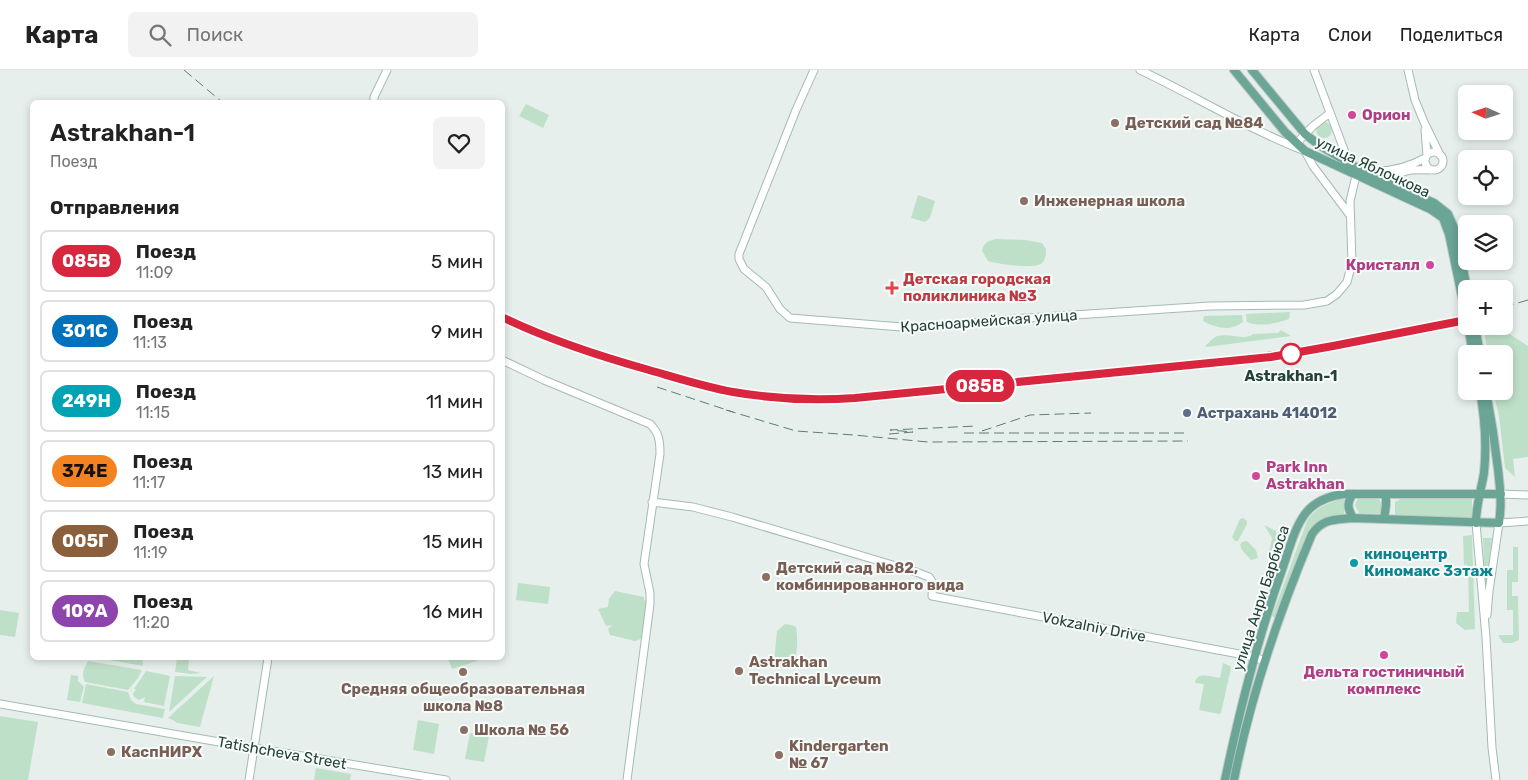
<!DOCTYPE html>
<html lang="ru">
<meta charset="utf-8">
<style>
:root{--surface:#fff;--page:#f2f2f2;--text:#222;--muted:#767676;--line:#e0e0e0}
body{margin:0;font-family:Rubik,sans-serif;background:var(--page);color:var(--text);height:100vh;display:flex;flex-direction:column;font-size:19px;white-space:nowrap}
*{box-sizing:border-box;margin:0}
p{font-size:16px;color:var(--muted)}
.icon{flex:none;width:28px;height:28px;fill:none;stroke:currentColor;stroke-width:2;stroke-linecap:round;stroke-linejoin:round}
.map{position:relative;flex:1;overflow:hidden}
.drawer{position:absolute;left:30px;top:30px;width:475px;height:560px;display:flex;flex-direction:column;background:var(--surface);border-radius:8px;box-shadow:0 2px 8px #0003}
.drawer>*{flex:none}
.badge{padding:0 10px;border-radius:16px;font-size:18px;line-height:32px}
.needle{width:32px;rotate:273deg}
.tools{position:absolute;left:1458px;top:15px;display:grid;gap:10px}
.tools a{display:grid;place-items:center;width:55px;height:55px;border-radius:8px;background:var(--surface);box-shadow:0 2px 8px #0003;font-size:25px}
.map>.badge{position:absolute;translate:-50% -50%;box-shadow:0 0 0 2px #fff}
h2{padding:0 20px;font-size:19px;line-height:45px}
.round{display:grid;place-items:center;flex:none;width:52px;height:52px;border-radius:8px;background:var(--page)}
.head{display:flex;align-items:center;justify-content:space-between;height:85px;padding:0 20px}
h1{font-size:24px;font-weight:600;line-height:38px}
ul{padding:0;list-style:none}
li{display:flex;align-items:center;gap:15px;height:62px;margin:0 10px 8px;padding:0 10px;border:2px solid var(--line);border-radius:8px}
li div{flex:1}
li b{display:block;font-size:19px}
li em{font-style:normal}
li .badge{min-width:55px;font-weight:700;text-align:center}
header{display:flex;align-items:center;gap:30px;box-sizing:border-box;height:70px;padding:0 25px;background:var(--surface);border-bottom:1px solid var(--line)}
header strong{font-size:24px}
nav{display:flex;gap:28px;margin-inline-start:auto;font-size:18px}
.search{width:350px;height:45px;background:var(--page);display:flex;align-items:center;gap:12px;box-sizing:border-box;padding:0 18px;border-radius:8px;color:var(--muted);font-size:19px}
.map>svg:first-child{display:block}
.green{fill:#bfe0c8}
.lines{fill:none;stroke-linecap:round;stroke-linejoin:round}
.secondary-casing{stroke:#a4bbb3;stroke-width:9}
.primary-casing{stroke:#c2cac8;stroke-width:10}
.secondary{stroke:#fff;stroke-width:7}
.primary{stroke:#6aa596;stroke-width:8}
.rail{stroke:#5f7d75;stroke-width:1;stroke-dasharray:10 5;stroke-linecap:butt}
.line-casing{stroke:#fff;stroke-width:11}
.line{stroke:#d7263d;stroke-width:8}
.hotel-dot{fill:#d1479c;stroke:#f7fbf9;stroke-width:2}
.education-dot{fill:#8d6e63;stroke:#f7fbf9;stroke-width:2}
.health-dot{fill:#e0444e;stroke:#f7fbf9;stroke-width:2}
.stop-dot{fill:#fff;stroke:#d7263d;stroke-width:2.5}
.service-dot{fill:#5c6f8a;stroke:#f7fbf9;stroke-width:2}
.culture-dot{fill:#0f9aa8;stroke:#f7fbf9;stroke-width:2}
.labels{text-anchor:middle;stroke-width:4;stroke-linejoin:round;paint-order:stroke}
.hotel-label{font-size:15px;font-weight:bold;fill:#b23c85;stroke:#f7fbf9;text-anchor:start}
.education-label{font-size:15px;font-weight:bold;fill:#785e54;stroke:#f7fbf9;text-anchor:start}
.street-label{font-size:15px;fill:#24423a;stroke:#f7fbf9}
.health-label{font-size:15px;font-weight:bold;fill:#be3a42;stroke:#f7fbf9;text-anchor:start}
.stop-label{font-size:15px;font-weight:bold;fill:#24423a;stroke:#f7fbf9}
.service-label{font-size:15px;font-weight:bold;fill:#4e5e75;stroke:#f7fbf9;text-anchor:start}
.culture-label{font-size:15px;font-weight:bold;fill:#0d838f;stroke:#f7fbf9;text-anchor:start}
</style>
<header>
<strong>Карта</strong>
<div class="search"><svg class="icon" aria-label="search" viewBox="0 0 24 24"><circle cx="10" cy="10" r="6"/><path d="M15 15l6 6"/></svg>Поиск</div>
<nav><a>Карта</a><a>Слои</a><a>Поделиться</a></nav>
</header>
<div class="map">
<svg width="1528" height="710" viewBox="0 0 1528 710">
<rect width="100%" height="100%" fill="#e6efeb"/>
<path class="green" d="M526,34L549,45L543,58L519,46Z
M1316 60a8 8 0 1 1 16 0a8 8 0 1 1-16 0Z
M918,125L935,131L930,148L925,152L911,148Z
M996,169L1026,170L1042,173L1046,179C1046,184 1046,190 1041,194C1032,199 998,194 988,191L982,181C984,172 988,171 996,169Z
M1290,242L1289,249C1276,254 1259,257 1247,252L1246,244Z
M1242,245L1243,252C1230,262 1216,258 1203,251L1204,246Z
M1483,256H1497L1528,276V387L1513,389L1515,407L1505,398L1499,346L1493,321H1504V284H1488Z
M1281,260L1291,266L1206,277L1205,276C1209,273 1213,267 1218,266C1230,263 1246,271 1253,264L1278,263Z
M1362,427L1379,428L1382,435L1381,443L1378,444L1359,443L1355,435L1357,430Z
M1344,428V446L1311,462L1275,548L1272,546L1307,451C1316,437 1329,433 1344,428Z
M1403,428L1472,429V450L1401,447L1395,445V432Z
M1243,448L1247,451V454L1238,471H1235L1232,467L1240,449Z
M1264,455L1276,461L1277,467L1269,490L1268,487L1272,468Z
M1472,465L1475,559L1465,560L1456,553L1457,542H1469L1468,496L1466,494L1464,495L1463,466Z
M1483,468H1492L1485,523Z
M1247,471L1256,480L1258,488L1251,490L1242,480L1240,475L1242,472Z
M1513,477H1518V512H1512V526H1518L1519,570L1512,573H1503L1498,565H1513V540H1507V500H1513Z
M518,513L550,517L548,534L516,530Z
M615,521L644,527V530L647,531L645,534L648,535L643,568L635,571L610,565L608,559L612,555L606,556L598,539L608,537L609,529Z
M0,540L19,543L15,567L0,565Z
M785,554L792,555L796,557C798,569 798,585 792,595L787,597H779L774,591L777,561Z
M98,588H142L143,596Z
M177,588L189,589L188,600L201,603L192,604L175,602Z
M448,588H475L477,591L452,599Z
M88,591L142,600L138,608L128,620L85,612C81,604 84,598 88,591Z
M1223,593L1230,596L1231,598L1221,643L1219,644L1199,640L1204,614L1195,613C1197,601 1211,607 1220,608Z
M146,601L170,606L164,636L144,632L145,627L139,630L134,627L133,624L136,619H134Z
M71,605L78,606V611L84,617L80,632L67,630Z
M175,606L207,607L169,642Z
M214,606L200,657L177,653L173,650L168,648Z
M86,614L128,622L131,630L136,634L165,639L163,648L82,633Z
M0,646L38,652L28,710H0Z
M418,650L439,654L434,684L413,680Z
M470,663L489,666L484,692L465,689Z
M316,698L351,704L350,710H314Z"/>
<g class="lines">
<defs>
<path id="secondary" d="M814,0L796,40L739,184V189L744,199L766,217L780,239L790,248L914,258L1014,249L1210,236L1304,235L1327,231L1337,224L1347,212L1352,193L1350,131L1356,106
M1140,0C1195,26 1248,59 1305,81L1313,96L1349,144
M1314,0L1346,85L1352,95
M1408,0L1415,30L1424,52L1440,85
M374,32V27L387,0
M1425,60L1427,85
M1296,74L1313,56L1330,43
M1425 91a9 9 0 1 1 18 0a9 9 0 1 1-18 0Z
M1365,100C1386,103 1407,98 1425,88
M1388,112C1401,99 1412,99 1430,100
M502,290L544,310L650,354C659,363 660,370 660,384L644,494L650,523V534L627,710
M1501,424L1528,425
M652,432L693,437L732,447L916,502L929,507L933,513L932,526L1255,587L1264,591
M1476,453L1486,567L1492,678L1496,710
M1487,545L1489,521L1499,453L1528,451
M0,634L254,678L446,710
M249,710L268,588"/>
<path id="primary" d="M1234,0L1285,62L1305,81L1430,139L1443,148L1449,164L1466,246
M1252,0L1305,64L1319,75L1361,100L1434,133L1448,144L1456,162L1467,219
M1468,256L1473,284
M1475,256L1480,284
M1353,424C1346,433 1348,439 1353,448
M1384,449L1386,435V424
M1476,453C1476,434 1481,421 1484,403C1487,375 1485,349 1480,321
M1225,710C1240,638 1258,567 1283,497C1289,480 1294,459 1305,444C1314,432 1329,426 1344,424H1501
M1234,710C1251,624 1278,545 1312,464C1323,448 1335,450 1353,448L1499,453C1502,434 1500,417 1498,399C1495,373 1491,347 1486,321"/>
</defs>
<use href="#secondary" class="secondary-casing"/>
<use href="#primary" class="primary-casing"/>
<use href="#secondary" class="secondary"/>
<use href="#primary" class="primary"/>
<path class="rail" d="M184,0L222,32
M1504,237L1528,230
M502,242C539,261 577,274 615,286C664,302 715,318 766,323C786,325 807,325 827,326L1234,287L1306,277L1466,247
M657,317L733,342
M726,340L796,361L854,365L928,372L1188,371
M982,361L1030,345L1091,343
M964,363H1189
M889,364L913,362L890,360L977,356"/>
</g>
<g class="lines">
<defs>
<path id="line" d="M502,247C549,270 599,286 649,300C677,308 705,317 733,322C774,329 814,331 855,328L1271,287L1333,276L1466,250"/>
</defs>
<use href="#line" class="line-casing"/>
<use href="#line" class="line"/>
</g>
<g class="hotel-dot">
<circle cx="1352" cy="45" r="5"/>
<circle cx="1430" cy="195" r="5"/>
<circle cx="1256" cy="406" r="5"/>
<circle cx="1384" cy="585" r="5"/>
</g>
<g class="education-dot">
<circle cx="1115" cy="53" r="5"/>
<circle cx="1024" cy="131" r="5"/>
<circle cx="766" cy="507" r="5"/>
<circle cx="739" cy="601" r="5"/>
<circle cx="463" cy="602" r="5"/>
<circle cx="464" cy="660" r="5"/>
<circle cx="111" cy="682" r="5"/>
<circle cx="779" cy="685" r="5"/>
</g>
<path class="health-dot" d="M889.5 210.5h5v5h5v5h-5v5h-5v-5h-5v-5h5z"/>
<circle class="stop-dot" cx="1291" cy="284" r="10"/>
<circle class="service-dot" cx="1187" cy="343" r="5"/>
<circle class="culture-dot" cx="1354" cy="493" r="5"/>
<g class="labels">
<g class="hotel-label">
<text x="1362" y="50">Орион</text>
<text x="1420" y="200" text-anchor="end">Кристалл</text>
<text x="1266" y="402">Park Inn<tspan x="1266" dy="17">Astrakhan</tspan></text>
<text x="1384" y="607" text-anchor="middle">Дельта гостиничный<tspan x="1384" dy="17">комплекс</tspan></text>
</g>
<g class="education-label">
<text x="1125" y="58">Детский сад №84</text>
<text x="1034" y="136">Инженерная школа</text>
<text x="776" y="503">Детский сад №82,<tspan x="776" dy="17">комбинированного вида</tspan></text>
<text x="749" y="597">Astrakhan<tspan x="749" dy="17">Technical Lyceum</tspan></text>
<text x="463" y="624" text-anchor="middle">Средняя общеобразовательная<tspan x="463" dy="17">школа №8</tspan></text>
<text x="474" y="665">Школа № 56</text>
<text x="789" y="681">Kindergarten<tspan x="789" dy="17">№ 67</tspan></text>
<text x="121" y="687">КаспНИРХ</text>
</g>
<g class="street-label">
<text transform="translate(1373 97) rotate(25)" y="5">улица Яблочкова</text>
<text transform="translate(989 251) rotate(-4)" y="5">Красноармейская улица</text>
<text transform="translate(1261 528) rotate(-72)" y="5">улица Анри Барбюса</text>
<text transform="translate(1094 557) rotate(11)" y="5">Vokzalniy Drive</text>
<text transform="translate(282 683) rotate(10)" y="5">Tatishcheva Street</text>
</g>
<g class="health-label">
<text x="903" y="214">Детская городская<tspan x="903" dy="17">поликлиника №3</tspan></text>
</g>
<g class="stop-label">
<text x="1291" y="311">Astrakhan-1</text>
</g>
<g class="service-label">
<text x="1197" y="348">Астрахань 414012</text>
</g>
<g class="culture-label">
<text x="1364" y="489">киноцентр<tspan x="1364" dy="17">Киномакс 3этаж</tspan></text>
</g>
</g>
</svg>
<div class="tools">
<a><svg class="needle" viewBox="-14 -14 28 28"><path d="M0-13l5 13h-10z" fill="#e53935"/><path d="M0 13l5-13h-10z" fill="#767676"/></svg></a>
<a><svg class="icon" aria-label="locate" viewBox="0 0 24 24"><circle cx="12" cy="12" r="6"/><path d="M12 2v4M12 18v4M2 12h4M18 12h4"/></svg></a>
<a><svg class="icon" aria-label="layers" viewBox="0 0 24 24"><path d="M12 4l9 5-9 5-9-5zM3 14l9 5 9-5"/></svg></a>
<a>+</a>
<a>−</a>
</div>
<b class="badge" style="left:980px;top:316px;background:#d7263d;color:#fff">085В</b>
<section class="drawer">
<div class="head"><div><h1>Astrakhan-1</h1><p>Поезд</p></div><a class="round"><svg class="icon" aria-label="heart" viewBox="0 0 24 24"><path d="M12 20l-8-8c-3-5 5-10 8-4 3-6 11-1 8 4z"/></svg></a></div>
<h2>Отправления</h2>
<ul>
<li><span class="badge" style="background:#d7263d;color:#fff">085В</span><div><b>Поезд</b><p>11:09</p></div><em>5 мин</em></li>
<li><span class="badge" style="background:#0072bc;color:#fff">301С</span><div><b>Поезд</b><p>11:13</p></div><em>9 мин</em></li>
<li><span class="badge" style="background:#00a3b4;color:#fff">249Н</span><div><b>Поезд</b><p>11:15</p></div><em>11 мин</em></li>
<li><span class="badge" style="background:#f58220;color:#111">374Е</span><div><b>Поезд</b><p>11:17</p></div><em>13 мин</em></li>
<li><span class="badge" style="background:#8b5e3c;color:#fff">005Г</span><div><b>Поезд</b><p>11:19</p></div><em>15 мин</em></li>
<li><span class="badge" style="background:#8e44ad;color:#fff">109А</span><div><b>Поезд</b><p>11:20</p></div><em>16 мин</em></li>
</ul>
</section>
</div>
